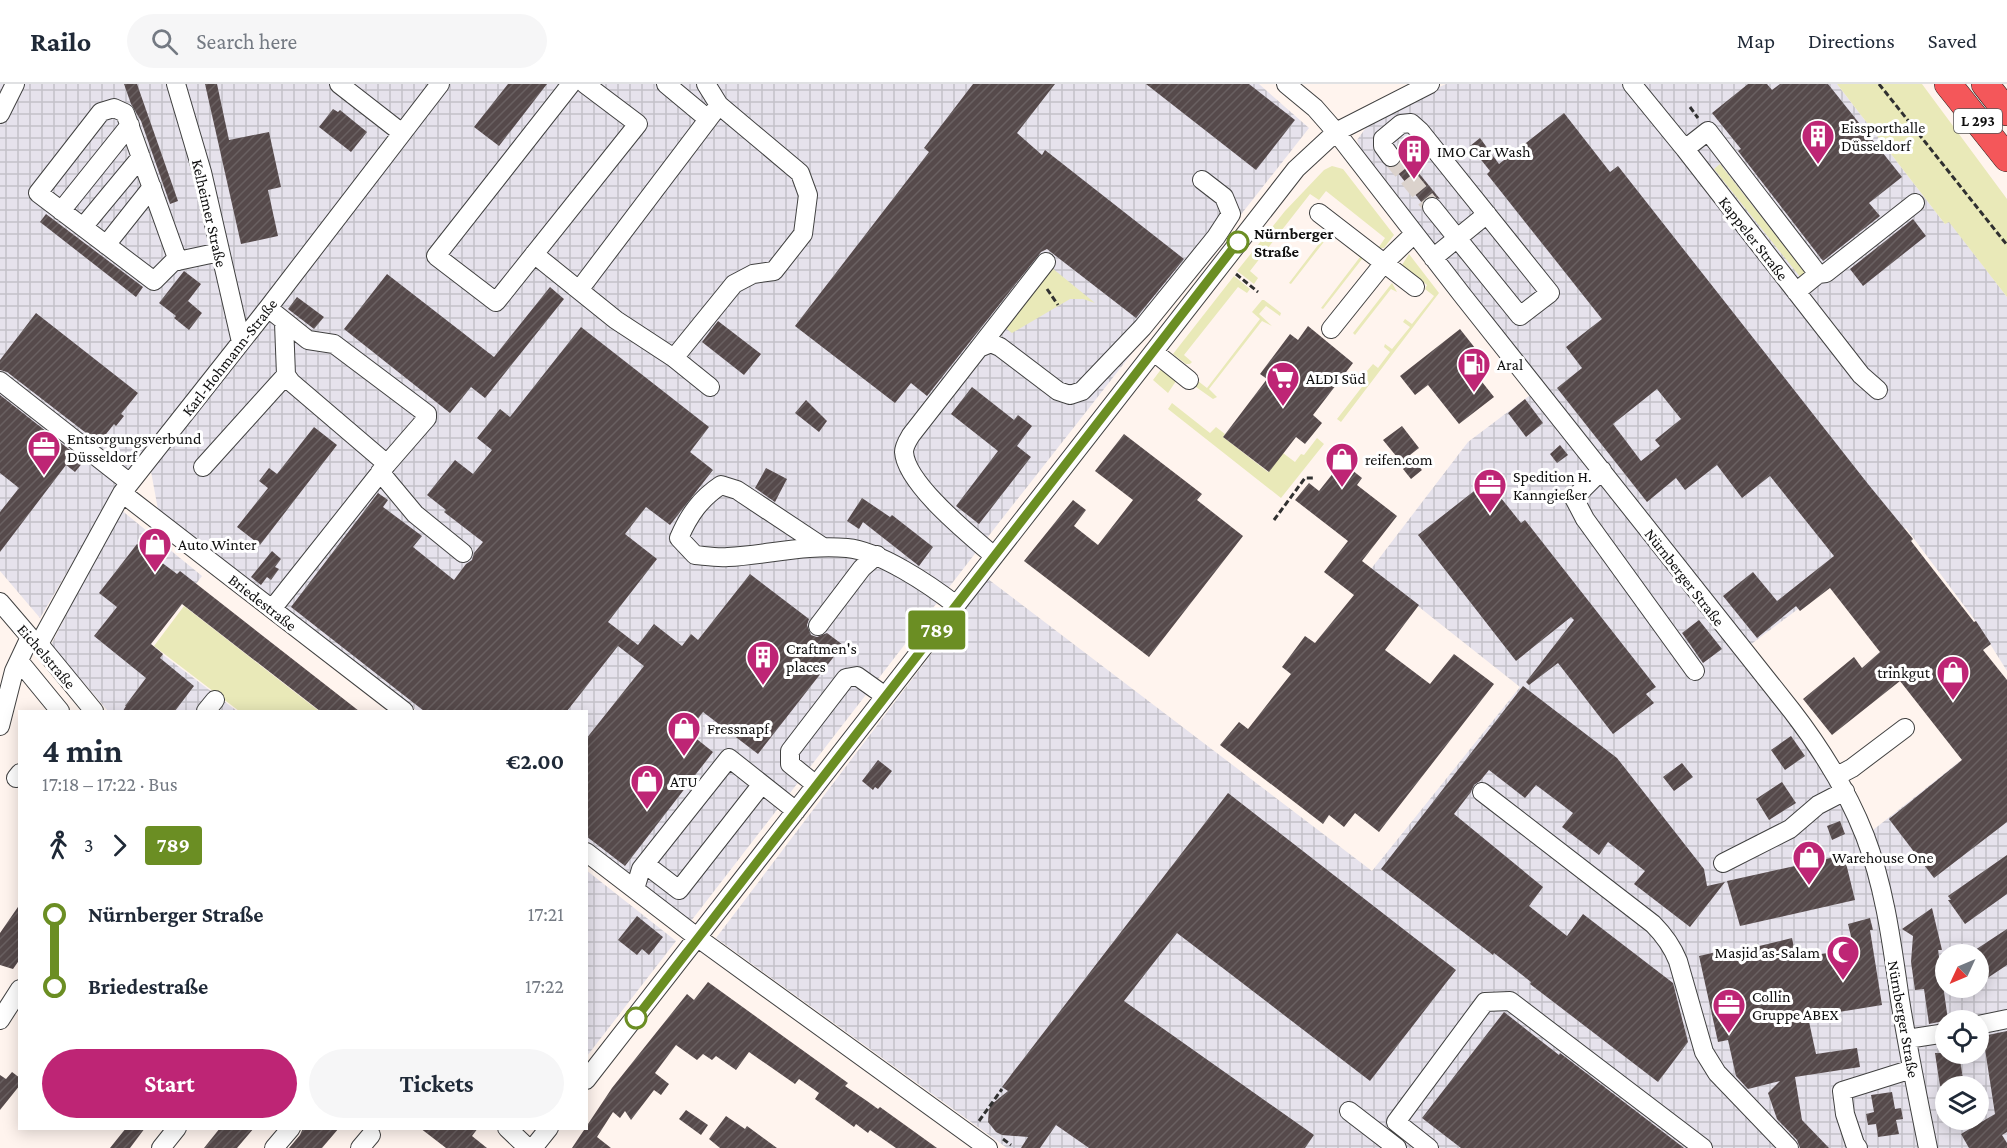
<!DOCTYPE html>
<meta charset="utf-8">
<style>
:root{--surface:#fff;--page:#f6f6f7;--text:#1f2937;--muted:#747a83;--line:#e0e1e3;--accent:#be2575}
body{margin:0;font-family:"Crimson Pro",serif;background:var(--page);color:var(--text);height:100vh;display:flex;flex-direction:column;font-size:22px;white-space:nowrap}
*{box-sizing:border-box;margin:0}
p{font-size:20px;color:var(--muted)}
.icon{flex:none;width:33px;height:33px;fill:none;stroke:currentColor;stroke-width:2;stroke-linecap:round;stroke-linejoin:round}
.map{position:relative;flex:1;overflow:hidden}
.side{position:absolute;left:18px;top:626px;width:570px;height:420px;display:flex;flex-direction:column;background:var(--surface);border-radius:0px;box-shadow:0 3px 15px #0003}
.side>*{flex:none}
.badge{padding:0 12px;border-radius:4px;font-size:21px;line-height:39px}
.needle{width:39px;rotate:226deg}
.tools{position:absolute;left:1935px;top:860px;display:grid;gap:12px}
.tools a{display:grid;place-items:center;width:54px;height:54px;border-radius:50%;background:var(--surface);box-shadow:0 3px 15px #0003;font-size:30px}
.map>.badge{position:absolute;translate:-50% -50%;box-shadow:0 0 0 3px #fff}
.legs{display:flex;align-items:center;gap:9px;height:66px;padding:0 24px;font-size:20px}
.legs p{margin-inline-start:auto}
.overview{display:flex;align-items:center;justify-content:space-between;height:102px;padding:0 24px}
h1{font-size:33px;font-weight:700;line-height:45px}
.action{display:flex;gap:12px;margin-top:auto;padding:12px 24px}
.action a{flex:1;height:69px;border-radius:36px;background:var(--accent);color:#fff;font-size:24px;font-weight:700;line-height:69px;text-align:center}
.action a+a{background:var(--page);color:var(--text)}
ul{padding:0 24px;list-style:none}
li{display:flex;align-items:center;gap:21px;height:72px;font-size:22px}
li i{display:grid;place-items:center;width:9px;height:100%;margin:0 8px;background:currentColor}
li i::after{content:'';width:15px;height:15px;margin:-8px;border:4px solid;border-radius:50%;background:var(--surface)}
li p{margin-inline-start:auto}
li:first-child i{background:linear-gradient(#0000 50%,currentColor 0)}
li:last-child i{background:linear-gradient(currentColor 50%,#0000 0)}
header{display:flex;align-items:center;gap:36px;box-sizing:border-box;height:84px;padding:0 30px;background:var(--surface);border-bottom:2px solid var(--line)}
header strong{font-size:28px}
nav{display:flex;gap:33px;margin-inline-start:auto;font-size:21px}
.search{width:420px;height:54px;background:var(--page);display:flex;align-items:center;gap:15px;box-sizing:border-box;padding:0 21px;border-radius:33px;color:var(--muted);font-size:22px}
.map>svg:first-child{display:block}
.industrial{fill:url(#industrial-grid);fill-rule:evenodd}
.grass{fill:#e9e9b8}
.building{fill:url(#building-hatch);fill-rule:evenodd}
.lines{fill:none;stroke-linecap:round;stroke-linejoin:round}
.minor-tunnel{stroke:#dbd2cc;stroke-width:18;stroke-dasharray:18 9;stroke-linecap:butt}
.minor-casing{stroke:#414141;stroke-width:20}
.highway-casing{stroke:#1f1f1f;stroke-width:28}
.path{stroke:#303030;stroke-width:3;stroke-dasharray:6 3;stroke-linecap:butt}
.minor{stroke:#fff;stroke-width:18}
.highway{stroke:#f4575a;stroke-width:27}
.line-1-casing{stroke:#fff;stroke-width:14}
.line-1{stroke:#6b8e23;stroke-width:9}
.stop-1-dot{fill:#fff;stroke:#6b8e23;stroke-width:3}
.labels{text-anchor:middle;stroke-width:6;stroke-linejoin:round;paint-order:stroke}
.shield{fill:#fff;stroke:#565656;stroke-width:1.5}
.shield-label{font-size:15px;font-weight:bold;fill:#0e0e0e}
.poi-label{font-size:16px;fill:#0e0e0e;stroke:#fff;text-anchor:start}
.street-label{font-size:16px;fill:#0e0e0e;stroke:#fff}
.stop-label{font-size:16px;font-weight:bold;fill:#0e0e0e;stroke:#fff;text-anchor:start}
</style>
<header>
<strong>Railo</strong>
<div class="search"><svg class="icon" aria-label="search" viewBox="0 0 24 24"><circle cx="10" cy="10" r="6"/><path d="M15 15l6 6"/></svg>Search here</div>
<nav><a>Map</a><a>Directions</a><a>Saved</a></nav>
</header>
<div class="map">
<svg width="2007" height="1064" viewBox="0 0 2007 1064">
<defs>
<pattern id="industrial-grid" width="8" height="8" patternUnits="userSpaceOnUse" patternTransform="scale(1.5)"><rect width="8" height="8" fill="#e6e2ec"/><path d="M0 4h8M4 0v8" fill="none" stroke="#c4c1c9"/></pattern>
<pattern id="building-hatch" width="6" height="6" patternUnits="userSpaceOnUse" patternTransform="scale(1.5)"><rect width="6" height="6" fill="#564a4b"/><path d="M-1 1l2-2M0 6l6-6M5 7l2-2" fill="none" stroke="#696061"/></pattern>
</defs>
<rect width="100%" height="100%" fill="#fff4ee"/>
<path class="industrial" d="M0,0H434L116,405L40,534L0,487Z
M449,0H1259L1309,44L1001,436L691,837L587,757L586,627H417L159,431L150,382Z
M1446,0H1837L1945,140L1949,137L2007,213V587L1977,539L1906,444L1746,564L1367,81L1357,56L1373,34Z
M1533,309L1809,654L1872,784L1922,1064H1007L716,854L988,495L1372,787L1520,603L1371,485L1468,358Z
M120,425L202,492L150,561L237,627H108L51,561Z
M2007,640V1064H1935L1868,750ZM1946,870H1978V903H1946ZM1946,936H1978V969H1946ZM1946,1002H1978V1035H1946Z
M586,786L676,857L587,972H586Z"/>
<path class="grass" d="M1837,0H1922L2007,115V213L1949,138L1945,140Z
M1720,80L1806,190L1801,194L1714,85Z
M1332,82L1343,85L1394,151L1384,164H1380L1379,163L1385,154L1326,107L1319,116L1310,110L1250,187L1258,194L1254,200L1237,187L1285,127L1324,86Z
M1321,140L1340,155L1339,156L1330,150L1291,200L1289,199L1328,148L1319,141Z
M1353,164L1372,179L1371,181L1362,175L1323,225L1321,224L1360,173L1351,166Z
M1409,170L1439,209L1341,338L1337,335L1365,299L1367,287L1373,280L1378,284L1390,268L1384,263L1385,260L1392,265L1410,243L1403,238L1405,235L1412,240L1434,212L1425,205L1427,201L1402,181Z
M1052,184L1095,219L1083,215H1070L1012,249L1004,243Z
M1234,192L1250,205L1247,209L1238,203L1184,271L1192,278L1190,280H1186L1173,270Z
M1392,199L1397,208L1391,205L1355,251L1353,249Z
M1262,216H1264L1281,229L1280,232L1266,222L1259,230L1272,242L1262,237L1209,305L1217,313L1213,315L1196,303V300L1198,297L1207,304L1260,235L1252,228Z
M1162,284L1176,297L1168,309L1153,296Z
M1172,319L1210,349L1216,343L1225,350L1223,353L1268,388L1283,369L1295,378L1301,370L1304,371L1317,354L1324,360L1281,414L1168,325Z
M184,522L319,627H239L154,562Z"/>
<path class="building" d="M124,0H137L178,117L170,120L141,37L131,20Z
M205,0H217L229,56L269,48L281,103L268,106L278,152L241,160Z
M508,0H547L499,62L474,43Z
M973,0H1055L1017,49L1042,71L1045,66L1184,175L1136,234L1052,169L1047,165L1041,168L927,312L911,299L895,319L795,242L929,68L924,64Z
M1146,0H1249L1295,36L1256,86Z
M1748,0H1767L1772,6L1780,0H1828L1902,93L1869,119L1880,132L1823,177L1738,67L1741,65L1712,29Z
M333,25L338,28L340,26L367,48L351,68L319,43Z
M1564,29L1610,88L1618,82L1868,400L1913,455L1911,457L1974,538L1976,537L1991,560L1983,566L2007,596V738L1934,794L1889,735L1962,676L1900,597L1832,651L1803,615L1854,573L1862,584L1880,568L1830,504L1800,527L1796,522L1757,554L1723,512L1753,488L1777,517L1834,472L1770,392L1742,414L1717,381L1685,406L1676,394L1647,418L1557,304L1582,284L1566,263L1602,235L1487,90L1490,87L1470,62L1480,54L1499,80ZM1657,305L1681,335L1655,356L1660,362L1641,377L1613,340Z
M1400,66L1440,115L1430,112L1422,119L1394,84L1401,77Z
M46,130L143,203L136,213L40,138Z
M1913,135L1926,152L1863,202L1850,185Z
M184,187L201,200L188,217L202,229L189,246L174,234L176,232L159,219Z
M387,190L494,273L550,203L564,215L485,314L471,303L450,329L344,245Z
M297,213L324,233L314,245L288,225Z
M36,229L138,309L121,330L124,332L116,342L114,340L99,359L7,288L0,286V276Z
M718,237L761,270L744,291L702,258Z
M1308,242L1353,279L1313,331L1322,339L1305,360L1296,353L1269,388L1223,353L1267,295L1260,290L1290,250L1298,256Z
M581,243L709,343L690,368L713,386L670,441L646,423L625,450L657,475L608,538L638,561L654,540L682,562L691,550L698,556L750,490L809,535L807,541L811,551L817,553L827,549L843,561L758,670L703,628L688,648L713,668L625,782L586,752V655L644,582L618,562L567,627H424L291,523L378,409L388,416L383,423L422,452L413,463L454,496L466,480L472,476L474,469L483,458L444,428L446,426L427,411L455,376L473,390L492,366L477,354L500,325L510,333Z
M1460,245L1475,264L1463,274L1494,313L1459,340L1428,301L1415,311L1400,292Z
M972,303L1014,336L1018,331L1032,342L1017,362L1031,373L979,440L956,422L998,367L951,330Z
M0,311L84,377L75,388L66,381L0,468V428L19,404L0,389Z
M1525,315L1543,339L1526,353L1508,329Z
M806,316L827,337L819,348L795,329Z
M1402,342L1419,364L1401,378L1383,356Z
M314,343L337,361L260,461L237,443L268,404L259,397L269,384L277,390Z
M1124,350L1202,410L1197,416L1243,452L1149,573L1024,477L1073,416L1086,426L1074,442L1098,461L1133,416L1095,387Z
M1560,361L1568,371L1557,379L1550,370Z
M1414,377L1422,386L1411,395L1403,385Z
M1342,378L1362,394L1357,401L1397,432L1362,477L1419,521L1385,566L1430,600L1454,570L1494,600L1379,748L1355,729L1344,743L1329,731L1323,740L1220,661L1239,638L1248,645L1291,590L1282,583L1305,552L1315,559L1354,511L1324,488L1348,457L1295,416L1309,399L1319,407Z
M766,384L787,395L775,418L755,404Z
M1483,400L1497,418L1501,414L1521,439L1525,436L1656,603L1646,610L1654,619L1613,650L1558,579L1529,601L1526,598L1574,536L1571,533L1516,577L1418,451Z
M862,414L890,433L892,431L933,463L919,482L863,438L859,445L847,437Z
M137,460L177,490L180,487L359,627H320L182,520L151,560L163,570L160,574L194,602L175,627H123L126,622H125L146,594L94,552L117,523L99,509Z
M272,467L281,475L275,483L279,485L271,496L267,493L261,501L251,493Z
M1699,536L1722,565L1703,579L1682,549Z
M1523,602L1617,674L1704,785L1707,802L1725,798L1690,843L1634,800L1645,787L1608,758L1599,771L1562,743L1573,729L1536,701L1525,714L1489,686L1480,697L1474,701L1471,708L1454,730L1543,803L1529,822L1567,852L1583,830L1673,899L1688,958L1658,998L1530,900L1531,898L1494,869L1493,871L1381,785Z
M1791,652L1805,672L1785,686L1771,666Z
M878,676L892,687L878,705L875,703L873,706L862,697Z
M1682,679L1693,693L1674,707L1663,693Z
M1782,698L1796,719L1769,736L1756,715Z
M1228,709L1456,886L1370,997L1177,849L1124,917L1314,1051L1305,1064H1089L1056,1041L1040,1064H1021L1028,1053L1002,1051L996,1048L988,1038L989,1025L992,1020L1008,1007L1002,1003L1014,987Z
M1840,737L1845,750L1832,756L1827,742Z
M1844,771L1855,816L1740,842L1727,797Z
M2007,771V810L1965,840L1948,816H1951L1948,812Z
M20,820V875L13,885L0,881V849Z
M1932,824L1942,866H1938L1948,936L1929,940L1924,905L1915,906L1911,878L1913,852L1902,845Z
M637,832L663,853L649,871L642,865L637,871L618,856Z
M1870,834L1873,846H1870L1882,921L1808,933L1816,970L1857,964L1860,983L1795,993L1802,1036L1829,1064H1800L1797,1056L1777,1035L1768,1009L1780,997L1748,1005L1736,992L1728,956L1718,958L1699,872L1721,867L1722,871L1792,854L1796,874L1854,865L1848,840Z
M2007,845V881L1983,897L1980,872L1975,866Z
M708,898L848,999L845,1002L867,1017L878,1025L880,1023L937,1064H896L870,1046L868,1049L856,1040L854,1043L815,1015L819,1009L799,995L795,1000L749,968L736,986L716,972L712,976L703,970L697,976L676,961L655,989L669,1000L661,1011L654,1006L631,1036L625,1027L620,1034L613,1028L597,1053L611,1064H572L612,1004L687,910L694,916Z
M1504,928L1559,971L1560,969L1684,1064H1461L1422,1034Z
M2007,947V1048L2002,1051L2007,1059V1064H1969L1961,1050L1995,1030L1983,952Z
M1935,969H1959L1964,1002H1940Z
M12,988L20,994V1001L0,1026V991L6,995Z
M1892,1008L1895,1025L1901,1024L1903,1035L1896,1036L1899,1050L1878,1053L1876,1040L1868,1041L1866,1030L1874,1028L1871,1011Z
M686,1026L708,1041L701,1051L679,1035Z
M726,1032L745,1045L747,1042L777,1064H720L709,1055Z
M126,1044H145L130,1064H110Z
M220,1044H254L237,1064H204Z
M303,1044H339L322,1064H289L300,1051Z
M420,1044H478L472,1052L487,1064H446Z"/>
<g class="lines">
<path class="minor-tunnel" d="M1391,73L1432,123"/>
<defs>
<path id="minor" d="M176,0L202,88L241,258
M339,0L402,49
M571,0L436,172L496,218L638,40L585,0
M666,0L708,35
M1286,0L1315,24L1336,48L1463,212L1792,627C1822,666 1847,706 1865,752C1885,804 1892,861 1900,916C1908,966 1918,1015 1928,1064
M1632,0L1685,65L1861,291L1878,306
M0,30L15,0
M1685,65L1708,47L1818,190
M1391,73L1383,62V55L1401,40L1411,39L1420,47L1550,209L1520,232L1432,123
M61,127L130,41
M1319,129L1415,203
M83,143L141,73
M106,161L152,103
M534,170L616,236L674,274L710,303
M1433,174L1487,130
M178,177L125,29L114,24L101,28L38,109L154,197L173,178L220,168
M579,206L719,21L706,0
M1796,208L1818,190L1826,189L1915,119
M268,224L308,256L334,260L427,330V334L387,380L272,525
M284,239L286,291L291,298L387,380
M1331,245L1384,179L1414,150
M979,264L991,259L1000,263L1058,307L1070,311L1082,307L1143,243L1216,153L1231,130L1224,113L1202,96
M1154,268L1189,296
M674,274L734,200L753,190L774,187L803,150L808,111L800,89L719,21
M0,297L130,399
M203,383L286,291
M1602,386L1574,414L1585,435L1695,587
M380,388L415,430L463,469
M122,409L404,627
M823,463L737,406L721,401C700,415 689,431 679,454L695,471C706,472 717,474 728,473C767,471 807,460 847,464C880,467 930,501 956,521
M994,472C970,451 906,400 904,368C904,362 908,356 911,351L1046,178
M0,518L30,553L39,560L94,627
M818,542L862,484L877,471
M39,560L122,409L268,224L440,0
M19,577L60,627
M206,627L215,616
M0,642L14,587L30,553
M1837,692L1852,684L1905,644
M16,694L20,689
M816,701L790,680V667L846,594L857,592L885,612
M1482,708L1653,840C1664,851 1672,862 1678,877L1704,968L1717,989L1789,1064
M586,768L698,854L988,1064
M1723,779L1790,745L1818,721L1845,707
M645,780L679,806L762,700
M635,805L641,785L729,674L796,727
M0,936L20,905
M1978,941L2007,935
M1907,955L1946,949
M586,996L1296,85L1336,48L1430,0
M1349,1027L1397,1064
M507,1044L528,1064
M161,1064L177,1044
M274,1064L291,1044
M360,1064L371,1051
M533,1064L549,1044
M1429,1064L1396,1038L1485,918L1510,917L1703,1064
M1858,1064L1855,1060L1845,1030L1842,1007L1912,985"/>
<path id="highway" d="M1948,0L2007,74
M1985,0L2007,28"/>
</defs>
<use href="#minor" class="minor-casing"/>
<use href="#highway" class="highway-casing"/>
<path class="path" d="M1879,0L2007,161
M1690,23L1698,34
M1236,190L1258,208
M1047,205L1058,221
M1274,436L1305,394H1313
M979,1037L1002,1005
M1003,1055L1011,1061"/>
<use href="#minor" class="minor"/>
<use href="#highway" class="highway"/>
</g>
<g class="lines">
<defs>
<path id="line-1" d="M636,934L1238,158"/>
</defs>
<use href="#line-1" class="line-1-casing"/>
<use href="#line-1" class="line-1"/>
</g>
<defs>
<symbol id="building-pin" viewBox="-11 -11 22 30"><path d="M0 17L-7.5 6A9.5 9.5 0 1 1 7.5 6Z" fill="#be2575" stroke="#fff"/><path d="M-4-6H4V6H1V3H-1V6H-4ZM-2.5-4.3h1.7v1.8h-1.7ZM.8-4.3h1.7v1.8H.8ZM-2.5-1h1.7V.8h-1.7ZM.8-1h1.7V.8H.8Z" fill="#fff"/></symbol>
<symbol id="fuel-pin" viewBox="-11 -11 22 30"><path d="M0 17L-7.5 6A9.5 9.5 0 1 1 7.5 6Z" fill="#be2575" stroke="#fff"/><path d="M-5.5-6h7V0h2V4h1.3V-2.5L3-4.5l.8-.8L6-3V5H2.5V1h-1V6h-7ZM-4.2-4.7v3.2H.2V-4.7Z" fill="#fff"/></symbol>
<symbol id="supermarket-pin" viewBox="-11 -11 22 30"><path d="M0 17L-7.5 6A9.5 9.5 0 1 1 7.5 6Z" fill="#be2575" stroke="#fff"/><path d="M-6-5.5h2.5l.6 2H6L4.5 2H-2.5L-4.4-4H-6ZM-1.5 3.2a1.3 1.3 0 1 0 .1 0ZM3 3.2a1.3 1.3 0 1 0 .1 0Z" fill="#fff"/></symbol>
<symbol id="office-pin" viewBox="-11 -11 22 30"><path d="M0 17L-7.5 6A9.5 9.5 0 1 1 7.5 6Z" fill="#be2575" stroke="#fff"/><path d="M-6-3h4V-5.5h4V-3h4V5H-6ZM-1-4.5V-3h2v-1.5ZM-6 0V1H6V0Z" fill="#fff"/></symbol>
<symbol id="shop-pin" viewBox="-11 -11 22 30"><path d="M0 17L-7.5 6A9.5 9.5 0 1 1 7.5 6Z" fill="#be2575" stroke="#fff"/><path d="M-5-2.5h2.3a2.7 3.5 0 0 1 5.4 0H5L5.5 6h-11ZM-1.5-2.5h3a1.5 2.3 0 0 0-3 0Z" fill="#fff"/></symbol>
<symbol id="mosque-pin" viewBox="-11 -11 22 30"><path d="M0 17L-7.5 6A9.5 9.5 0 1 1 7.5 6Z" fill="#be2575" stroke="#fff"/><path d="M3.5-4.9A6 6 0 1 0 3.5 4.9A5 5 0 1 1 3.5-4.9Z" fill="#fff"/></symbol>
</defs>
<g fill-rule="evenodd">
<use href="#building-pin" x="1799" y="33" width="38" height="52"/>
<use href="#building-pin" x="1395" y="48" width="38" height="52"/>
<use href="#fuel-pin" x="1455" y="261" width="38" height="52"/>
<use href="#supermarket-pin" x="1264" y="275" width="38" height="52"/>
<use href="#office-pin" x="25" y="344" width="38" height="52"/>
<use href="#shop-pin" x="1323" y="356" width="38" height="52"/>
<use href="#office-pin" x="1471" y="382" width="38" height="52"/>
<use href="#shop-pin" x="136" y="441" width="38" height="52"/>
<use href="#building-pin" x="744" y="554" width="38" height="52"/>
<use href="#shop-pin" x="1934" y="569" width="38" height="52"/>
<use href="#shop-pin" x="665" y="625" width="38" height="52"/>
<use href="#shop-pin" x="628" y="678" width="38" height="52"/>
<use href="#shop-pin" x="1790" y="754" width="38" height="52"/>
<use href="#mosque-pin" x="1824" y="849" width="38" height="52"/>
<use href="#office-pin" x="1710" y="902" width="38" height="52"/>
</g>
<g class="stop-1-dot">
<circle cx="1238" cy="158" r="10"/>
<circle cx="636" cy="934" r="10"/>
</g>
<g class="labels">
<rect class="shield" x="1954" y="25" width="48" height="24" rx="4.5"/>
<g class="shield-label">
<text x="1978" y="42">L 293</text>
</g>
<g class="poi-label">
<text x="1841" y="49">Eissporthalle<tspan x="1841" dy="18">Düsseldorf</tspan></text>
<text x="1437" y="73">IMO Car Wash</text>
<text x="1497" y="286">Aral</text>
<text x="1306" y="300">ALDI Süd</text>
<text x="67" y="360">Entsorgungsverbund<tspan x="67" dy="18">Düsseldorf</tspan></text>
<text x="1365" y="381">reifen.com</text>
<text x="1513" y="398">Spedition H.<tspan x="1513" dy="18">Kanngießer</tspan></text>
<text x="178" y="466">Auto Winter</text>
<text x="786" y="570">Craftmen's<tspan x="786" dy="18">places</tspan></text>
<text x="1930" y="594" text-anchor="end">trinkgut</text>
<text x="707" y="650">Fressnapf</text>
<text x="670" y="703">ATU</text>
<text x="1832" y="779">Warehouse One</text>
<text x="1820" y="874" text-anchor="end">Masjid as-Salam</text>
<text x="1752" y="918">Collin<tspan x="1752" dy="18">Gruppe ABEX</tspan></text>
</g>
<g class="street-label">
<text transform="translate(210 129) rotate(77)" y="6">Kelheimer Straße</text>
<text transform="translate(1754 154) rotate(52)" y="6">Kappeler Straße</text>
<text transform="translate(229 273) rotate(-52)" y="6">Karl-Hohmann-Straße</text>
<text transform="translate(1685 493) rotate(52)" y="6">Nürnberger Straße</text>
<text transform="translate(263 518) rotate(38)" y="6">Briedestraße</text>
<text transform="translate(47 572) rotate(49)" y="6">Eichelstraße</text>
<text transform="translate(1904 935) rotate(80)" y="6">Nürnberger Straße</text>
</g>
<g class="stop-label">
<text x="1254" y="155">Nürnberger<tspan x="1254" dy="18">Straße</tspan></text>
</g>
</g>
</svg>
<div class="tools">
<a><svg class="needle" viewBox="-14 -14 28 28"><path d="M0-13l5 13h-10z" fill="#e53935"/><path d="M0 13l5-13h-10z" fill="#747a83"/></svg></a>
<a><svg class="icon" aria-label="locate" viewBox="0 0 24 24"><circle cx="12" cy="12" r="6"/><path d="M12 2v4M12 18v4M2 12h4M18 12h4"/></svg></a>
<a><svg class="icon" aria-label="layers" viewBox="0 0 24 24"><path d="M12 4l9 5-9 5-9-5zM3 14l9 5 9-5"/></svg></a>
</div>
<b class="badge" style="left:937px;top:546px;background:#6b8e23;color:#fff">789</b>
<section class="side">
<div class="overview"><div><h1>4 min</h1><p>17:18 – 17:22 · Bus</p></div><b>€2.00</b></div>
<div class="legs"><svg class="icon" aria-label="walk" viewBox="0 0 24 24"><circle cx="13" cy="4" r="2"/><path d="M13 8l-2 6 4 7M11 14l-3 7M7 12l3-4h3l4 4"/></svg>3<svg class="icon" aria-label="forward" viewBox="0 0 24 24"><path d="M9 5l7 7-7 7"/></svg><b class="badge" style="background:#6b8e23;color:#fff">789</b></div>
<ul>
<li><i style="color:#6b8e23"></i><b>Nürnberger Straße</b><p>17:21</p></li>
<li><i style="color:#6b8e23"></i><b>Briedestraße</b><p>17:22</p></li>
</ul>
<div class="action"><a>Start</a><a>Tickets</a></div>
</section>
</div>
